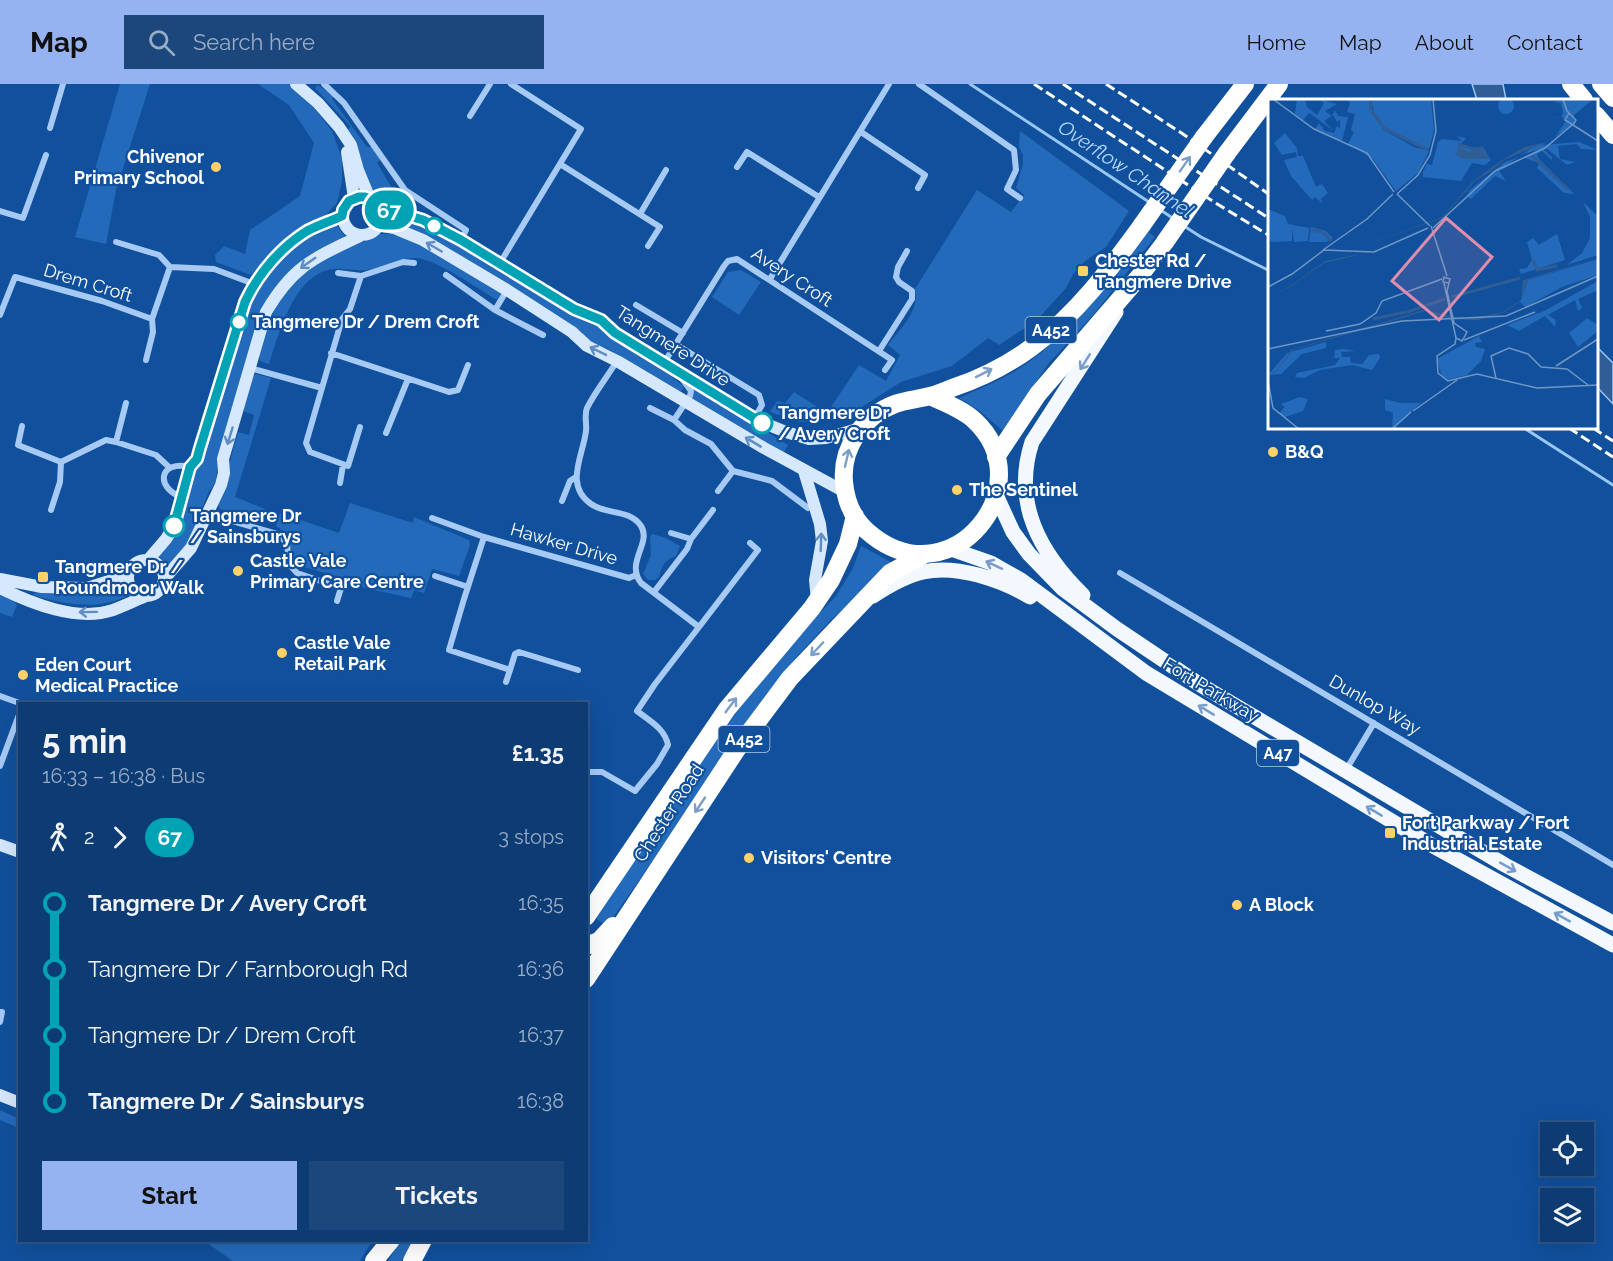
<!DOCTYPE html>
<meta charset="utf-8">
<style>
:root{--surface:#0d3c75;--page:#1b477d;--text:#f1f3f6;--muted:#9aadc5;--line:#2d5687;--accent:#95b2f1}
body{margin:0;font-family:Raleway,sans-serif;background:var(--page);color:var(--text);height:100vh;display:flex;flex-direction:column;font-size:22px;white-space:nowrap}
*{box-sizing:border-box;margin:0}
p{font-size:20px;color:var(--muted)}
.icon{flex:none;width:33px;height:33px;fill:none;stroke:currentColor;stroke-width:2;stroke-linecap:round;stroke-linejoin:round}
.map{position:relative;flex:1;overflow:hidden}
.panel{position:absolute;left:18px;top:618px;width:570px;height:540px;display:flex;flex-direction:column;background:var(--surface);border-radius:0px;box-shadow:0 6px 24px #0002,0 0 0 2px var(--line)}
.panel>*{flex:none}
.badge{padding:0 12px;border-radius:20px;font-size:21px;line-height:39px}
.controls{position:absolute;left:1540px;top:1038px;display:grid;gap:12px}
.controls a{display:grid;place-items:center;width:54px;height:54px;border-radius:0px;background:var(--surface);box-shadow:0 6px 24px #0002,0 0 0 2px var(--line);font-size:30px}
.map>.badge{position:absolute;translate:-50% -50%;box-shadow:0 0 0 3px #fff}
.legs{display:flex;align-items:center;gap:9px;height:66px;padding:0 24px;font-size:20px}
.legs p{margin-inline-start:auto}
.overview{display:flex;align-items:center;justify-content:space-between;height:102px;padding:0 24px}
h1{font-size:33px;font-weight:700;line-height:45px}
.action{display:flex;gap:12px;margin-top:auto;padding:12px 24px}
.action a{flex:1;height:69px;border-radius:0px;background:var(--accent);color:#111;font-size:24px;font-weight:700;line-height:69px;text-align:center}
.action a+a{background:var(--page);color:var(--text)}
ul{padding:0 24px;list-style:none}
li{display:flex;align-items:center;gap:21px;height:66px;font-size:22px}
li i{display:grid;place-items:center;width:9px;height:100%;margin:0 8px;background:currentColor}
li i::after{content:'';width:15px;height:15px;margin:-8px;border:4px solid;border-radius:50%;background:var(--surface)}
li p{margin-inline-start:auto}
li:first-child i{background:linear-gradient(#0000 50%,currentColor 0)}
li:last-child i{background:linear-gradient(currentColor 50%,#0000 0)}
header{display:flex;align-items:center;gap:36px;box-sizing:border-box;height:84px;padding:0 30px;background:var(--accent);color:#111}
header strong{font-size:28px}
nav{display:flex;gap:33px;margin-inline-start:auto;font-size:21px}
.search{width:420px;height:54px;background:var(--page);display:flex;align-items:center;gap:15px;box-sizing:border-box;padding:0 21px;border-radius:0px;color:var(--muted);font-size:22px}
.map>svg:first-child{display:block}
.green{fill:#246aba}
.water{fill:#2f5d95;stroke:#98c6f7;stroke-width:1.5}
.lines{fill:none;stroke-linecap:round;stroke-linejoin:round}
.stream{stroke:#98c6f7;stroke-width:3}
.street{stroke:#a6caf4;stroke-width:6}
.secondary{stroke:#d6e8fd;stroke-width:12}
.primary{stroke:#f3f8ff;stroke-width:15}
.highway{stroke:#fff;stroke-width:18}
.rail{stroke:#fff;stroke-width:3;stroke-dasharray:10 4.5;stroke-linecap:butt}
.highway-bridge{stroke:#fff;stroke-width:18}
.oneway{stroke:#7c9fc9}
.oneway2{stroke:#608dc3}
.oneway3{stroke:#779cc9}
.line-1-casing{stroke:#fff;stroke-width:14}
.line-1{stroke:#00a3b4;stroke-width:9}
.poi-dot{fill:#ffd269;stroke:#11509c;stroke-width:2}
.stop-1-dot{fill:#fff;stroke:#00a3b4;stroke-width:3}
.labels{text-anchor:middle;stroke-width:4.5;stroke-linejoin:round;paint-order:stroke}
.shield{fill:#11509c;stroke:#b8cae1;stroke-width:1.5}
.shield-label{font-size:16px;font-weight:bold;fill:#fff}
.poi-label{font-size:18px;font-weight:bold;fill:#fff;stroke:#11509c;text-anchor:start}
.street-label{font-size:18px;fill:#fff;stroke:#11509c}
.stop-label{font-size:18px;font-weight:bold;fill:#fff;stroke:#11509c;text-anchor:start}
.water-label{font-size:20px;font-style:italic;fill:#b3d5fb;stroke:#11509c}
.inset-river{fill:none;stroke:#2f5d95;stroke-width:3}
.inset-road{fill:none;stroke:#7096c4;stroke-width:1.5}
.view{fill:#e08cad;fill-opacity:0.15;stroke:#e08cad;stroke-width:3}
.inset-edge{fill:none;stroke:#fff;stroke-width:3}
</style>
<header>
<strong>Map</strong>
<div class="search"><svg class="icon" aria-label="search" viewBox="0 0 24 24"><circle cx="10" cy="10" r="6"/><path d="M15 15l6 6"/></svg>Search here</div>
<nav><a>Home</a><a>Map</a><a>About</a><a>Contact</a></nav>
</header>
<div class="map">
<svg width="1613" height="1177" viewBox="0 0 1613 1177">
<rect width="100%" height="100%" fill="#11509c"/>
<path class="green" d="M120,0H150L116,106L106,160L75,153Z
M258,0H289L314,24L332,47L342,75V97L337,119L323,134L298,146L279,160L251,191L216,178L215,171L224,162L245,170L250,146L300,112L314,59L289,21Z
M318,1L334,12L332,15L367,63H373L380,76L377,79L395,109L407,119L403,125L381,115L373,107L347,46L351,43L315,4Z
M1020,47L1129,127L1106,163L1085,177L1073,190L1066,204L1037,236L999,261L988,254L952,282L901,298L849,331L831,336L800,338L770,328L777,317L785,319L794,308L827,329L859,281L886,297L900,271L888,261C900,245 920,227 915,205L977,106L1011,128L1024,111L1016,104L1023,80V70L1019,64Z
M388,129L435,147L602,243L604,248L661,283L683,302V306L680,307L606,264L597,262L583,254L582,248L466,177C443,157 416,147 387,139Z
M336,140L346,154L310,171L293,184L264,225L217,378C217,388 217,400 209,407L189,457L182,469L168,482L157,470L187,409L245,228C264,186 292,156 336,140Z
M1146,146L1155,153L1094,230L1048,280L1003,347L980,327L959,314C976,306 994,299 1010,290C1066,259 1106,195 1146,146Z
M379,150H391L411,155L501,209L497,216C478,205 435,174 415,174C397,174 382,184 366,186C355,187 344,184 333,185C294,190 279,249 269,280L260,277L259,271C269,240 277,208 304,187C316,178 332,172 345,165C356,159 369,158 379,150Z
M741,186L761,198L739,231L712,213L728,188Z
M256,290L271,294L235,413L265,425L263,437L260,438L220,425L217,419L221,410L238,348L249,351L254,331L243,327L252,292Z
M695,304L788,361L782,372L691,317L692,306Z
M350,419L413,439L414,433L469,456L470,461L459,492L432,485L424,509L414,506L411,514L365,504L354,497L300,482L293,476C290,458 293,453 276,442L280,429L339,449Z
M652,450L666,454L680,462L676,472C663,477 663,481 659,493L655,496H648L643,490L651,471L650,453Z
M861,462L895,480L831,536L797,572L607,842L594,833L741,621L769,584L836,512L853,484Z
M124,496L130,510C100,528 64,520 32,511L40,506Z
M0,509L11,514L17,521L12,533L0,529Z
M0,1026L19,1035V1044L0,1036Z
M204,1157H372L360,1177H233Z
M400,1157H414L401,1177H388Z"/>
<path class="water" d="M1472,0H1503L1506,16H1477Z
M1596,262L1613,279V320L1597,303Z"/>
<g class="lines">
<path class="stream" d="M970,0L1149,118
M1159,125L1174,135
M1184,142L1201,153L1270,187
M1524,344L1613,401"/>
<path class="street" d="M324,0L344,19L405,106L466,146L461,156
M919,0L1014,66L1016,86L1007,105L1020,114
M470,32L490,0
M50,44L63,0
M861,48L925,91L918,104
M560,80L660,143L648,162
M737,83L747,68L819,113
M0,127L23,134L46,71
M640,130L666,86
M116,158L159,171L170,183
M500,179L581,45L511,0
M338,189L361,192L350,225L342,235L306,359L310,368L348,382L360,343
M446,191L495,226L543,251
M361,192L403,178L414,179
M770,195L889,0
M636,221L683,249
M495,226L507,206
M0,231L15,193L102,217L152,235L170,183L214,185L254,200
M677,261L759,311L762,321L754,335
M879,267L912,215V207L899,198L896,193L898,183L907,167
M331,269L449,308L458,306L468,281
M146,276L153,248L152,235
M667,281L664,279L724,182L728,177L737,175L892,276L885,286
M250,284L322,304
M650,324L674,336L685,346L711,360L733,387L772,397L808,424
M674,336L690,312L691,307L683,296
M22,342L18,361L61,378L106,356L116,358L156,371L170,384
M386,349L408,295
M116,358L126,319
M340,399L343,381
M718,407L733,387
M181,413C155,403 159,376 190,383
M562,417L570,397L576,393
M51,426L60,398L61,378
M208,430L277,450L287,459L289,480L297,489L341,504L337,517
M432,434L484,453L629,494L636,491
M671,449L691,455
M484,453L464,515L449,566L510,586L506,598
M1120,489L1613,781
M435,492L468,503
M654,508L687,465L691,455L713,426
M699,543L758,466L750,459
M510,586L515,570L519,568L578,586
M0,612L22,620
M0,682L20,628
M1346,686L1374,639
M586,688H602L635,707L657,680L668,661C665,645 650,637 637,627L655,600L699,543L641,499C625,478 652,459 641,442C630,425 606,431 591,420C564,401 583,372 586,347C587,340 584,331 587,324C595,308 607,293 617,277
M0,928H2L0,938"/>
<path class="secondary" d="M296,0L318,19L339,43L351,61L358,86L370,115
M347,68L354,114
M343 132a19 19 0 1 1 38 0a19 19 0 1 1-38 0Z
M377,122L423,136L461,156L574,225L601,236L615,250L754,335L786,348L809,355L826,354L861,344
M379,141L394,144L423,156L507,206L572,248L587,262L617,277L764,364L845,408
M804,387L820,440L822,457L815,496L817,516
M128 494a18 18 0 1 1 36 0a18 18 0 1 1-36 0Z
M148,476L166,455L174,442L190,383L197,375L200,364L245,217C258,190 281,163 307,147C318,141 331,137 342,132
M165,494L191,464L221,401L224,389L223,375L266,228C293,182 314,174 360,152
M0,495L42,503L87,504L128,491
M0,504C33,520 77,538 113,526C124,522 134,517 144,513
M0,761L20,768
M0,1011L20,1019"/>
<path class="primary" d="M996,411L1013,448L1029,470L1063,505L1117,545L1199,600L1505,781L1613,839
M951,465L991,479L1021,496L1146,589L1433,762L1613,861
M1083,511C1040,469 1012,419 1032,358L1116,228
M873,512C911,487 934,480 978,491C996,496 1014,503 1030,513"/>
<path class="highway" d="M1571,0L1584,16
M1601,0L1613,14
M1596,31L1613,51
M1204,53L1245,0
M1227,69L1279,0
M930,312C945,319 962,325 974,336C1044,401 953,514 873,452C855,439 846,420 844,398C841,364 863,332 895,320C906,316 919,315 930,312C938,310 945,307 952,304C979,295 1009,280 1032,263C1077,230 1110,185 1142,141
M996,373L1038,310L1139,193L1165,158
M586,833L727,625L812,524L831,496L848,460L855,432
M586,862L599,857L613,842
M586,895L737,665L790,594L890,489L925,470
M374,1177L391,1156
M412,1177L423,1156"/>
<path class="rail" d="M1034,0L1214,118L1270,152
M1063,0L1270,135
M1106,0L1183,50L1270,111
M1569,344L1613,373
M1593,344L1613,357"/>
<path class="highway-bridge" d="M1142,141L1204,53
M1165,158L1227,69"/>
</g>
<defs><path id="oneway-shaft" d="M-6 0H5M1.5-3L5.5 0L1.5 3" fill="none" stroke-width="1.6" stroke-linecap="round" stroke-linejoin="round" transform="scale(1.5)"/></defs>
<g class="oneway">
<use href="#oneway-shaft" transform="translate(1185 80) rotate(-55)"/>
<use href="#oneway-shaft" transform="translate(984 289) rotate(-27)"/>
<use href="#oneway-shaft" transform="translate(847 374) rotate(-77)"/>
<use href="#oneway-shaft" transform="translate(817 565) rotate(133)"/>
<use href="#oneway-shaft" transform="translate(731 621) rotate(-53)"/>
<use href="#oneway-shaft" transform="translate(700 721) rotate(124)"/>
</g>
<g class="oneway2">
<use href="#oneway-shaft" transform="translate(434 163) rotate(-150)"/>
<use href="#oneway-shaft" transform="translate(308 179) rotate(145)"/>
<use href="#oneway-shaft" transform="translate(598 267) rotate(-154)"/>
<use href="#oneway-shaft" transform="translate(230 352) rotate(107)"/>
<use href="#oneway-shaft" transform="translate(753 358) rotate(-149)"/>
<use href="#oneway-shaft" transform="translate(821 458) rotate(-88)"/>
<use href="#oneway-shaft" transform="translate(88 528) rotate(179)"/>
</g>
<g class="oneway3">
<use href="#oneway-shaft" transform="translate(1085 278) rotate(122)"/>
<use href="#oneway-shaft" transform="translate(994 481) rotate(-155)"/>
<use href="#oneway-shaft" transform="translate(1206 626) rotate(-149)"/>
<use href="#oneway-shaft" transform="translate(1374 727) rotate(-149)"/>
<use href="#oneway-shaft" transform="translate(1508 783) rotate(29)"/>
<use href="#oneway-shaft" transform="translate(1562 833) rotate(-151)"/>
</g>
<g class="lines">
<defs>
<path id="line-1" d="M174,442L190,383L197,375L200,364L245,218C258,190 281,163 307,147C318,141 331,137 342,132L343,126L349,117L359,113H365L370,115L377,122L423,136L461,156L574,225L601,236L615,249L762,339"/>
</defs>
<use href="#line-1" class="line-1-casing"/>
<use href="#line-1" class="line-1"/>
</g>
<g class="poi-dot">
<circle cx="216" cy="83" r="6"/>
<rect x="1077" y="181" width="12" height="12" rx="3"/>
<circle cx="1273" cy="368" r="6"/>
<circle cx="957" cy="406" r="6"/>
<circle cx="238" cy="487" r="6"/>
<rect x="37" y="487" width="12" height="12" rx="3"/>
<circle cx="282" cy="569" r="6"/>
<circle cx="23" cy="591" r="6"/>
<rect x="1384" y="743" width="12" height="12" rx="3"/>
<circle cx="749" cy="774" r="6"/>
<circle cx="1237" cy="821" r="6"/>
</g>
<g class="stop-1-dot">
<circle cx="434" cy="142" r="8"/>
<circle cx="239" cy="238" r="8"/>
<circle cx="762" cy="339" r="10"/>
<circle cx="174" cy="442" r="10"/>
</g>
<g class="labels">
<g class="shield">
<rect x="1025.5" y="233" width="51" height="26" rx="4.5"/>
<rect x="718.5" y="642" width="51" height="26" rx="4.5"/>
<rect x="1257" y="656" width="42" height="26" rx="4.5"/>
</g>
<g class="shield-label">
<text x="1051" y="252">A452</text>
<text x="744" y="661">A452</text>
<text x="1278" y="675">A47</text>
</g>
<g class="poi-label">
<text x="204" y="79" text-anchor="end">Chivenor<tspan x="204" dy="21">Primary School</tspan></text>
<text x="1095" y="183">Chester Rd /<tspan x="1095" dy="21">Tangmere Drive</tspan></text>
<text x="1285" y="374">B&amp;Q</text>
<text x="969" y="412">The Sentinel</text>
<text x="250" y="483">Castle Vale<tspan x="250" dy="21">Primary Care Centre</tspan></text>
<text x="55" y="489">Tangmere Dr /<tspan x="55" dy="21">Roundmoor Walk</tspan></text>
<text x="294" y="565">Castle Vale<tspan x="294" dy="21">Retail Park</tspan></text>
<text x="35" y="587">Eden Court<tspan x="35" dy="21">Medical Practice</tspan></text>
<text x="1402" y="745">Fort Parkway / Fort<tspan x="1402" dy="21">Industrial Estate</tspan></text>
<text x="761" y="780">Visitors' Centre</text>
<text x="1249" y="827">A Block</text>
</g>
<g class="street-label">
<text transform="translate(792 193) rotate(33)" y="6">Avery Croft</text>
<text transform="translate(88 199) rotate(17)" y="6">Drem Croft</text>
<text transform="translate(673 262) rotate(33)" y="6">Tangmere Drive</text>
<text transform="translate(564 460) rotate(16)" y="6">Hawker Drive</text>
<text transform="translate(1211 606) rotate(31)" y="6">Fort Parkway</text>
<text transform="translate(1375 621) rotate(30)" y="6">Dunlop Way</text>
<text transform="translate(669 729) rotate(-57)" y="6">Chester Road</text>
</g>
<g class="stop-label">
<text x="252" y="244">Tangmere Dr / Drem Croft</text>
<text x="778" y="335">Tangmere Dr<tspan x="778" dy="21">/ Avery Croft</tspan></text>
<text x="190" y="438">Tangmere Dr<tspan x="190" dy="21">/ Sainsburys</tspan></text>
</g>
<g class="water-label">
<text transform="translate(1126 85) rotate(34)" y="7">Overflow Channel</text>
</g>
</g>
<g transform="translate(1268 15)">
<rect width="330" height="330" fill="#11509c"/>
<path d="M230 7a8 8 0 1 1 16 0a8 8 0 1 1-16 0ZM29,0H37L39,8L49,16L56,4L51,0L69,5L57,12L64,17L67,11L70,17L80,18L74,42L47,30L51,24L57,32L66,34L69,27L72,29V20L69,23L65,16L56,22L66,32L41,14L35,21L27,15ZM78,0H101L105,16L116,31L146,48L161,52L150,74L128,92L105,60L80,45L86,33L83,31L87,15L79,13L82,4ZM103,0H163L166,31L161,50L146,46L119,32L107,17ZM308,0L324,1L306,16V26L287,38L298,22L294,18L284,19H280L293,18L295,14L293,4L284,3ZM17,34L29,49L30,57H35L48,88L54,85L60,94L53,100L54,104L47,98L44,101L23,77L16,61L29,58L28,53L14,56L6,44ZM189,37L198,39L193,45L205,50L215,48L223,61L217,66L204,64L193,82L155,78V73L179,76L155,73L159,65L164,66L170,43L174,40L194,42ZM311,43L330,51L313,50L309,45L290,47L292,60L307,63L299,66L278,49L251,56L260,52L258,49L277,44L274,46ZM275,50L284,58V61L274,52L269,55L270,59L306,95L296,94L269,69L271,64L257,59L231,72L238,82L227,77L203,100L199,97L202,92L197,95L237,63L251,58L238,66ZM315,103L330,117V156L299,166L314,154L322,139V118ZM0,110L17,117L20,125L41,129L40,142L26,143L24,129V142L4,143L0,139ZM43,128L58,132L65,139L58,143H41ZM289,135L297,161L253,175L251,170L259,169L264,161L259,143L265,139L271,146ZM330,160V176L294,188L257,208L252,203L260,181ZM330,182V191L310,200L314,209L310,212L307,201L280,216L288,221L287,228L277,217L251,232L239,226L276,212ZM319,219L330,226V232L310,248L301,234ZM211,237L214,243L207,244L208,248L217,250L213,262L199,276L180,281L174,277L169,260ZM58,243V249L34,255L13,275L0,276L19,254ZM75,250L88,252L73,253L74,258H82L83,264L94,265L101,256L111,255L112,259L104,271L84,266L52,271L36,279L27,278L29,274L67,266L72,259H66L67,251ZM32,298L40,300L35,312L17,318L11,314L17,308L13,305ZM117,300L133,304H153L124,329L125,314L117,311Z" fill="#246aba"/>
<path d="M279,43L236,61L222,73L207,82L174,119L98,146L87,157L56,164L24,187L0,198L24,186L57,162L87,156L100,145L174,118L204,83L234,61L256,48ZM190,46L200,53L215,50L222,60H195L187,55L184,49L188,55ZM330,159L260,181L253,202L237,213L211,221H202L181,220L158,212L25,251L9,272L0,277L10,270L23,251L155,211L199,220L235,213L253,201L255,181Z" fill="#2f5d95"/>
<path class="inset-river" d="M102,0L103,11L116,29L160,51M190,45L205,50L215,49M264,57L301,91M42,131L55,133L63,142M265,161L269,171L289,167M184,198L252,179M139,213L177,200M105,220L138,213"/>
<path class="inset-road" d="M5,0L46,30L99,54L126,93M295,0L299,12L308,21L305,26L297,21L301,14M305,26L330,42M129,95L150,76L162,56L168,32L165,0M129,95L162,127M163,127L179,177M165,129L227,72L277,49L304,26M55,151L99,120L125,95M176,184L188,239L194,242L199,233L186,224L179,192L182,180L176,178L175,183L181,184M0,188L24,175L56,151L106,153L160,129M58,232L92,225L108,214L114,202L174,180M188,239L187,245L169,257L170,274L180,282L209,275L269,289L330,286M196,241L267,213M0,250L134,222L238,217L330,177M288,267L330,240M228,279L223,257L241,249L260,255L273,268L299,270L320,286M0,282L5,309L31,330M145,312L189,281M124,330L143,313"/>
<path class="view" d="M178,119L224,158L171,221L124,182Z"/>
<rect width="330" height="330" class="inset-edge"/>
</g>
</svg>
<div class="controls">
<a><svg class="icon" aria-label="locate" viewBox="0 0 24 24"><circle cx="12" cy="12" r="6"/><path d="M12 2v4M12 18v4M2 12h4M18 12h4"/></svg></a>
<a><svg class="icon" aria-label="layers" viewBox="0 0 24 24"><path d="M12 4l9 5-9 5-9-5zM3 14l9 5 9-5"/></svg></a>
</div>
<b class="badge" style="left:389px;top:126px;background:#00a3b4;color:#fff">67</b>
<section class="panel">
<div class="overview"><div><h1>5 min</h1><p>16:33 – 16:38 · Bus</p></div><b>£1.35</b></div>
<div class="legs"><svg class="icon" aria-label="walk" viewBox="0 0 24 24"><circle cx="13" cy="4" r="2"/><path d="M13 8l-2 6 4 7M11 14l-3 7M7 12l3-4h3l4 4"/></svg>2<svg class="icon" aria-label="forward" viewBox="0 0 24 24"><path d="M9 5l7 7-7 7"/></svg><b class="badge" style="background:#00a3b4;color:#fff">67</b><p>3 stops</p></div>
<ul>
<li><i style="color:#00a3b4"></i><b>Tangmere Dr / Avery Croft</b><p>16:35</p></li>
<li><i style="color:#00a3b4"></i><span>Tangmere Dr / Farnborough Rd</span><p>16:36</p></li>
<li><i style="color:#00a3b4"></i><span>Tangmere Dr / Drem Croft</span><p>16:37</p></li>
<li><i style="color:#00a3b4"></i><b>Tangmere Dr / Sainsburys</b><p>16:38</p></li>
</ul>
<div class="action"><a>Start</a><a>Tickets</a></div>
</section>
</div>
